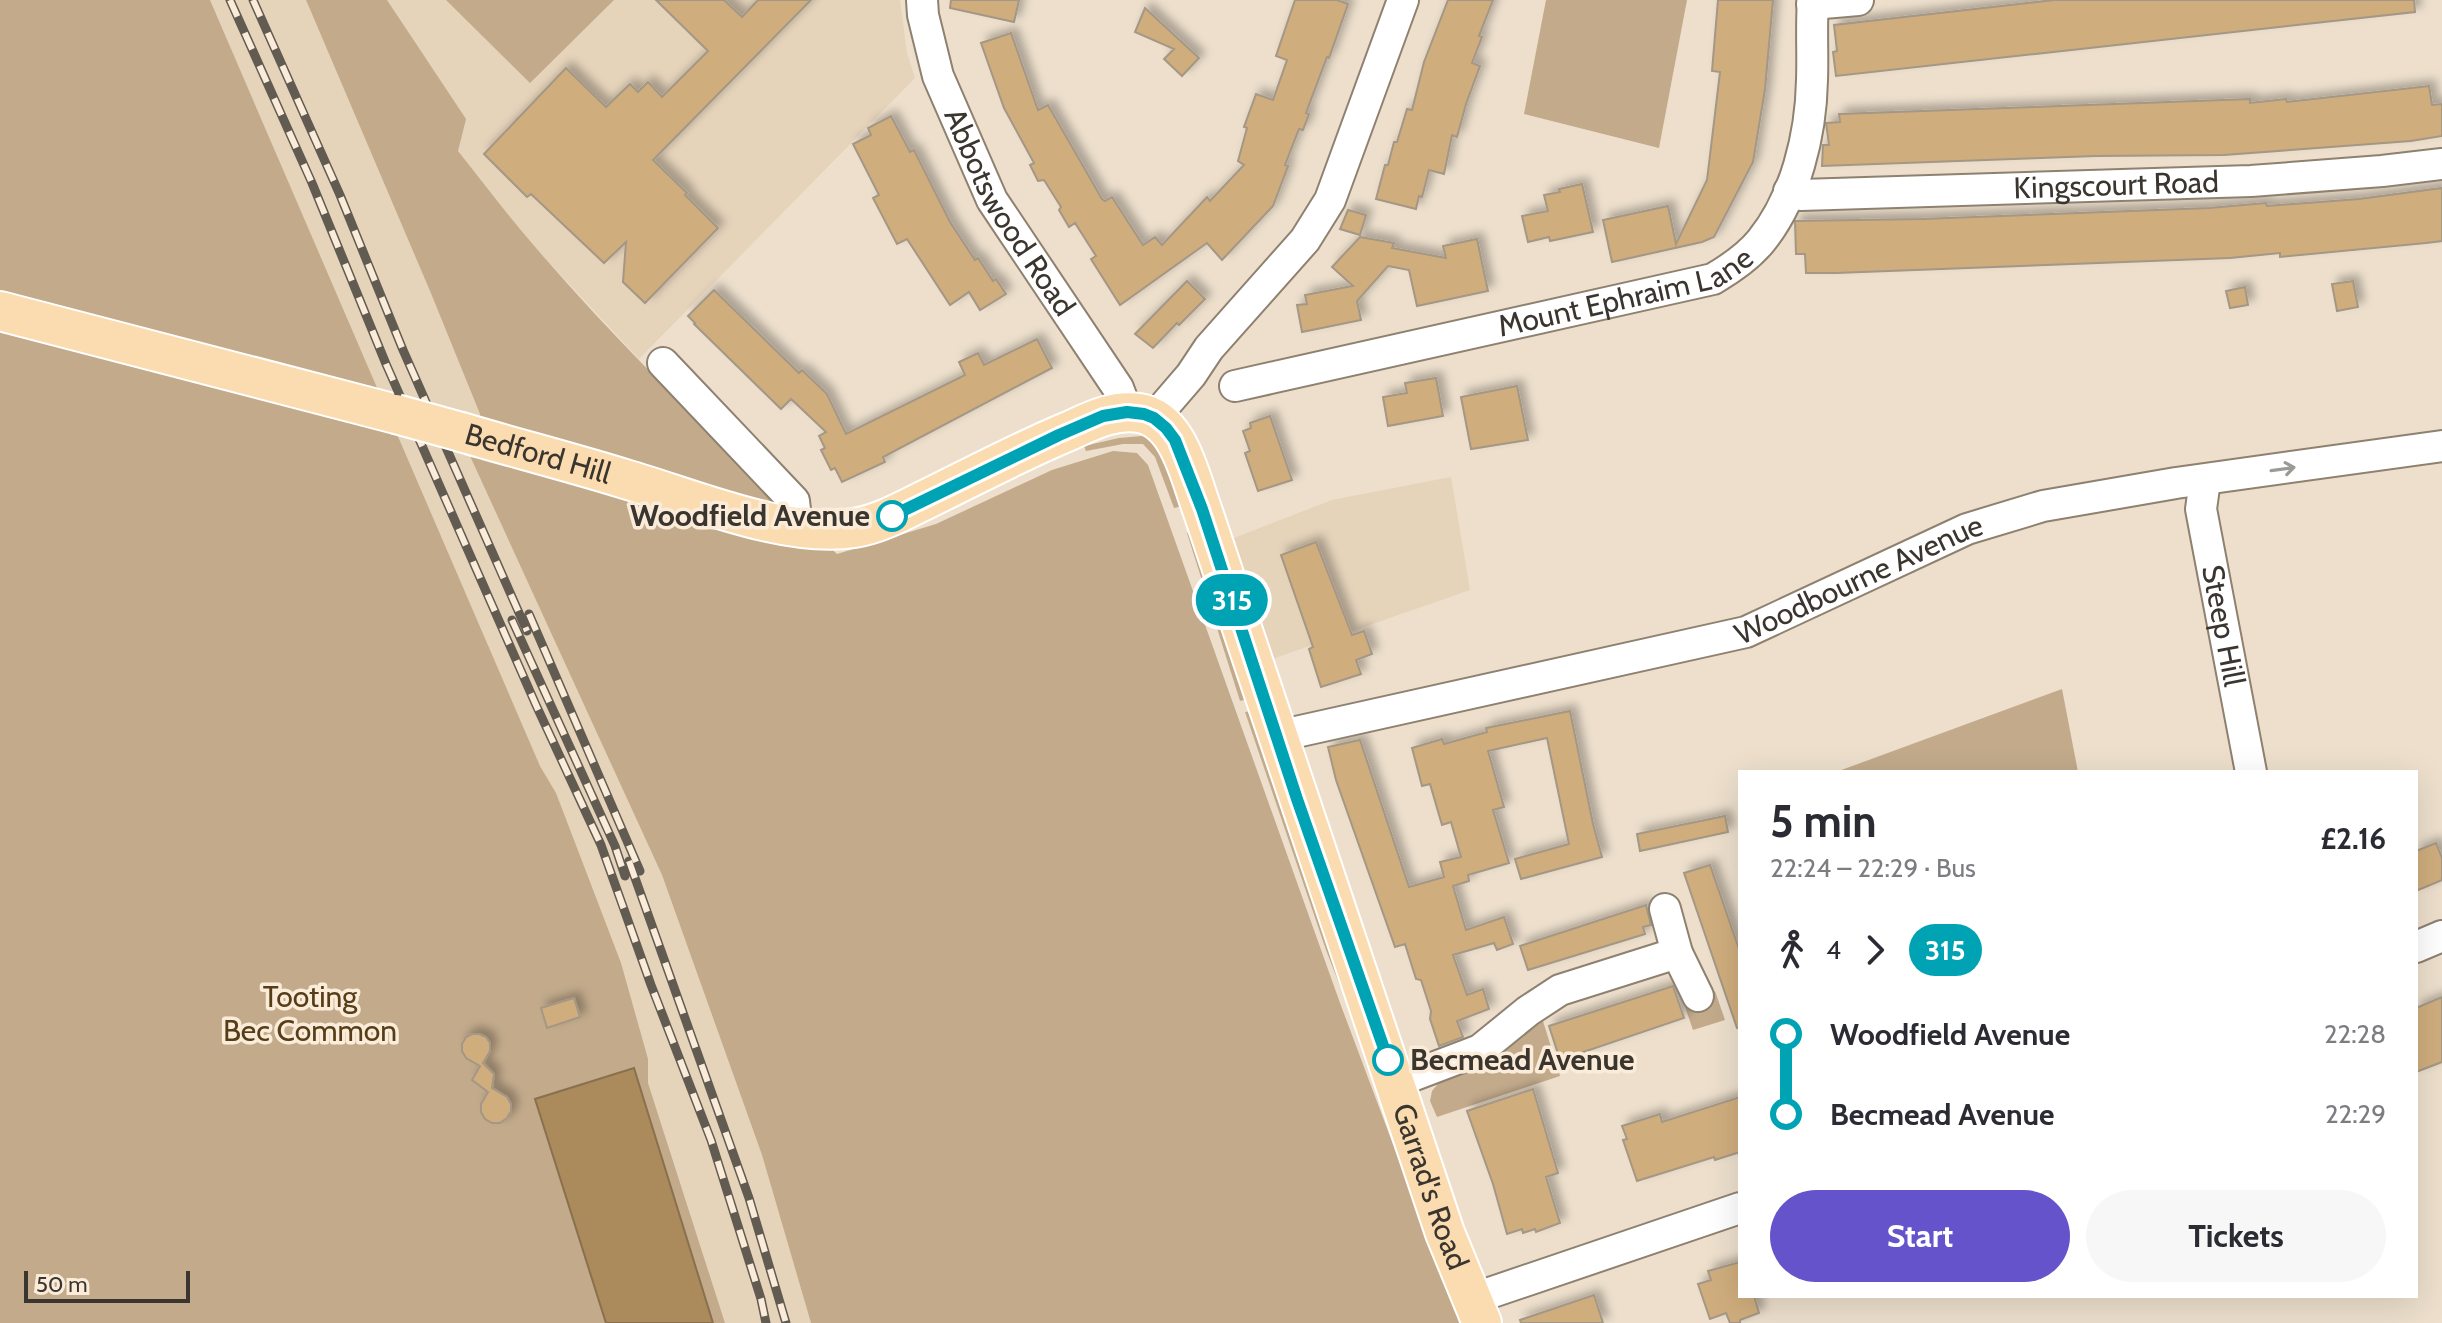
<!DOCTYPE html>
<meta charset="utf-8">
<style>
:root{--surface:#fff;--page:#f7f7f7;--text:#2b2b33;--muted:#7c7c81;--accent:#6553cc}
body{margin:0;font-family:Cabin,sans-serif;background:var(--page);color:var(--text);height:100vh;display:flex;flex-direction:column;font-size:30px;white-space:nowrap}
*{box-sizing:border-box;margin:0}
p{font-size:26px;color:var(--muted)}
.icon{flex:none;width:44px;height:44px;fill:none;stroke:currentColor;stroke-width:2;stroke-linecap:round;stroke-linejoin:round}
.map{position:relative;flex:1;overflow:hidden}
.sheet{position:absolute;left:1738px;top:770px;width:680px;height:528px;display:flex;flex-direction:column;background:var(--surface);border-radius:0px;box-shadow:0 8px 32px #0002}
.sheet>*{flex:none}
.badge{padding:0 16px;border-radius:26px;font-size:28px;line-height:52px}
.scale{position:absolute;left:24px;bottom:20px;width:166px;box-sizing:border-box;padding-left:8px;border:4px solid #3a352e;border-top:0;font-size:22px;line-height:28px;white-space:nowrap;color:#3a352e;-webkit-text-stroke:6px #faecd9;paint-order:stroke}
.map>.badge{position:absolute;translate:-50% -50%;box-shadow:0 0 0 4px #fff}
.legs{display:flex;align-items:center;gap:12px;height:88px;padding:0 32px;font-size:26px}
.legs p{margin-inline-start:auto}
.headline{display:flex;align-items:center;justify-content:space-between;height:136px;padding:0 32px}
h1{font-size:44px;font-weight:800;line-height:60px}
.cta{display:flex;gap:16px;margin-top:auto;padding:16px 32px}
.cta a{flex:1;height:92px;border-radius:48px;background:var(--accent);color:#fff;font-size:32px;font-weight:800;line-height:92px;text-align:center}
.cta a+a{background:var(--page);color:var(--text)}
ul{padding:0 32px;list-style:none}
li{display:flex;align-items:center;gap:28px;height:80px;font-size:30px}
li i{display:grid;place-items:center;width:12px;height:100%;margin:0 10px;background:currentColor}
li i::after{content:'';width:20px;height:20px;margin:-10px;border:6px solid;border-radius:50%;background:var(--surface)}
li p{margin-inline-start:auto}
li:first-child i{background:linear-gradient(#0000 50%,currentColor 0)}
li:last-child i{background:linear-gradient(currentColor 50%,#0000 0)}
.map>svg:first-child{display:block}
.built{fill:#e5d3ba}
.green{fill:#c2aa8b}
.water{fill:#ab8a5b;stroke:#89704e;stroke-width:2}
.building{fill:#cfad7d;stroke:#a49785;stroke-width:2;filter:url(#shadow)}
.lines{fill:none;stroke-linecap:round;stroke-linejoin:round}
.minor-casing{stroke:#8e8170;stroke-width:34}
.major-casing{stroke:#fff;stroke-width:42}
.minor{stroke:#fff;stroke-width:30}
.major{stroke:#fbdcb0;stroke-width:38}
.rail-casing{stroke:#625b51;stroke-width:9}
.rail{stroke:#faecd9;stroke-width:6;stroke-dasharray:18;stroke-linecap:butt}
.major-bridge-casing{stroke:#fff;stroke-width:42;stroke-linecap:butt}
.major-bridge{stroke:#fbdcb0;stroke-width:38}
.oneway{stroke:#9c9a96}
.line-1-casing{stroke:#fff;stroke-width:18}
.line-1{stroke:#00a3b4;stroke-width:12}
.stop-1-dot{fill:#fff;stroke:#00a3b4;stroke-width:4}
.labels{text-anchor:middle;stroke-width:7;stroke-linejoin:round;paint-order:stroke}
.street-label{font-size:30px;fill:#3a352e;stroke:#faecd9}
.stop-label{font-size:30px;font-weight:bold;fill:#3a352e;stroke:#faecd9;text-anchor:end}
.park-label{font-size:30px;fill:#563d18;stroke:#faecd9}
</style>
<div class="map">
<svg width="2442" height="1323" viewBox="0 0 2442 1323">
<defs>
<filter id="shadow"><feDropShadow dx="6" dy="-6" stdDeviation="4" flood-color="#0004"/></filter>
</defs>
<rect width="100%" height="100%" fill="#eddfcc"/>
<path class="built" d="M210,0H306L430,291L480,414L470,456L662,875L762,1155L811,1323H725L648,1083V1059L556,793L540,766Z
M333,0H900L907,53L915,78L639,359L463,170Z
M1451,477L1470,590L1269,660L1229,540L1332,500Z"/>
<path class="green" d="M0,0H210L540,766L556,793L621,963L648,1059V1083L725,1323H0Z
M306,0H387L466,119L458,151C482,181 505,212 530,241C625,352 731,454 837,554L936,524L1052,470L1113,451L1137,453L1148,465L1340,1003L1460,1323H811L762,1155L662,875L470,456L480,414L430,291Z
M446,0H614L530,83Z
M1546,0H1687L1659,148L1524,114Z
M1142,436L1156,441L1187,505L1174,508L1155,457L1143,444H1123L1086,451L1084,446L1119,438Z
M1193,531L1248,699L1240,701L1187,533Z
M2062,689L2078,772H1836Z
M1252,711L1348,994L1344,996L1326,950L1245,712Z
M1715,991L1725,1020L1693,1030L1683,1001Z
M1543,1021L1560,1076L1437,1117L1430,1101L1432,1091L1442,1079L1481,1067Z"/>
<path class="water" d="M634,1068L713,1323H606L535,1099Z"/>
<path class="building" d="M656,0H724L742,17L758,0H811L653,160L687,193L685,195L718,228L645,303L623,282L626,242L604,263L531,194L527,197L484,154L566,68L606,107L630,84L638,92L648,82L662,97L708,51Z
M951,0H1019L1014,22L950,8Z
M1295,0H1337L1348,4L1329,58L1327,57L1306,113L1309,114L1303,130L1299,129L1285,165L1288,166L1273,206L1222,260L1207,243L1120,305L1091,259L1096,256L1075,223L1069,227L1059,210L1061,207L1044,180L1038,181L1030,165L1034,163L1004,108L981,43L1011,33L1038,110L1048,105L1102,199L1105,201L1112,197L1143,245L1155,237L1162,245L1207,197L1210,201L1244,165L1238,161L1247,128L1244,127L1256,94L1273,100L1287,60L1276,56Z
M1448,0H1493L1479,36L1482,37L1472,63L1480,66L1466,104L1457,137L1452,135L1444,174L1429,170L1422,197L1419,196L1416,209L1376,199L1385,165H1388L1394,142H1397L1407,109L1412,110L1424,62Z
M1718,0H1773L1765,89L1753,162L1714,237L1702,242L1612,262L1603,220L1668,206L1676,244L1707,180L1720,72L1712,71Z
M2054,0H2414L2415,12L1836,76L1833,52L1837,51L1834,25Z
M1145,8L1199,58L1182,76L1164,59L1174,49L1135,32Z
M2429,86L2432,105L2442,104V136L2411,141L2224,155L2096,156L1822,166L1823,145H1829L1826,123L1840,122L1839,114L2250,99V103L2286,99L2287,102Z
M891,116L910,152L914,150L950,222L975,260L978,258L993,281L996,279L1006,294L980,310L969,292L950,305L907,239L897,244L873,198L879,195L853,144L871,135L868,128Z
M1582,184L1593,232L1550,241L1549,237L1528,242L1522,216L1548,211L1544,195L1560,192L1559,189Z
M2442,188V241L2426,243L2280,257V253L2230,258L1836,273H1806L1805,254H1796L1795,221L1922,219L2209,208L2266,203L2267,206L2359,199Z
M1348,210L1366,215L1360,235L1340,229Z
M1360,237L1394,243L1392,248L1446,258L1443,246L1477,239L1488,291L1417,306L1409,270L1388,266L1357,301L1361,320L1302,332L1297,305L1307,304L1305,295L1353,286L1332,267Z
M1187,281L1205,299L1179,325L1177,323L1153,348L1135,334Z
M2353,281L2358,307L2337,311L2332,284Z
M2245,287L2248,305L2230,308L2226,291Z
M714,290L799,373L802,370L827,394L846,434L965,375L959,362L978,353L984,365L1037,339L1052,368L883,457L885,462L842,482L835,468L831,470L821,450L825,448L819,436L826,432L791,399L781,409L694,324L695,323L688,316Z
M1436,378L1443,416L1388,426L1383,397L1407,393L1405,383Z
M1517,386L1528,440L1471,449L1461,397Z
M1270,416L1292,480L1258,491L1245,453L1250,451L1243,431L1251,428L1250,423Z
M1316,542L1352,635L1364,631L1372,654L1356,660L1361,674L1321,687L1309,649L1313,647L1281,555Z
M1570,711L1593,824L1602,857L1521,879L1515,859L1569,844L1547,738L1488,751L1504,807L1493,810L1509,863L1468,875L1469,881L1453,886L1466,930L1504,917L1513,944L1497,950L1494,943L1453,955L1467,995L1483,989L1489,1009L1457,1021L1463,1037L1439,1046L1430,1019L1431,1011L1421,980L1416,979L1405,944L1395,947L1336,780L1328,747L1360,740L1409,887L1444,877L1440,862L1461,857L1451,822L1442,825L1430,784L1422,786L1412,748L1442,739L1444,744L1487,732L1486,728Z
M1725,816L1728,832L1640,851L1637,834Z
M2436,843L2442,858V880L2416,891V851Z
M1710,865L1740,952V1027L1737,1028L1684,873Z
M1646,905L1651,925L1643,927L1645,934L1528,970L1520,946Z
M1673,986L1684,1018L1560,1060L1549,1026Z
M2442,997V1062L2416,1072V1008Z
M574,998L580,1017L547,1028L541,1008Z
M472,1034H479L486,1037L490,1043V1051L483,1063L494,1074L492,1088L507,1097L511,1104V1111L507,1118L500,1123H492L485,1119L481,1112V1104L488,1092L472,1080L480,1066L466,1058L462,1051V1044L466,1037Z
M1533,1089L1558,1173L1546,1177L1560,1223L1536,1232L1535,1229L1523,1233L1522,1229L1507,1234L1493,1184L1467,1111Z
M1740,1097V1152L1715,1160L1714,1157L1637,1181L1623,1140L1627,1139L1622,1126L1660,1114L1662,1122Z
M1740,1262V1296H1754L1759,1313L1740,1320V1323H1730L1726,1313L1710,1319L1698,1284L1711,1280L1708,1271Z
M1594,1295L1603,1323H1521L1520,1320Z"/>
<g class="lines">
<defs>
<g id="minor">
<path id="s1" d="M922,0L923,15L938,76L992,200L1118,388L1127,412"/>
<path d="M1812,4L1858,0"/>
<path id="s2" d="M1789,191L1801,195L2251,181L2382,171L2442,164"/>
<path d="M663,363L794,501L797,527"/>
<path id="s3" d="M1235,386L1713,279C1730,269 1748,257 1761,241C1796,198 1811,134 1812,80C1813,53 1811,26 1813,0"/>
<path d="M1154,418L1191,375L1209,348L1305,240L1330,200L1403,0"/>
<path id="s4" d="M2205,480L2201,509L2251,772"/>
<path id="s5" d="M1278,736L1746,632L1967,529L2043,506L2176,483L2442,446"/>
<path d="M1665,909L1677,953L1698,996"/>
<path d="M2416,947L2442,936"/>
<path d="M1396,1082L1480,1050L1528,1011L1560,990L1677,953"/>
<path d="M1472,1299L1740,1208"/>
</g>
<g id="major">
<path d="M0,311L396,414"/>
<path id="s6" d="M461,432C515,448 570,462 625,479C691,498 786,539 854,528C881,524 908,508 933,496C978,474 1023,450 1069,431C1091,421 1114,409 1139,413C1179,419 1190,477 1202,509L1445,1233L1482,1323"/>
</g>
</defs>
<use href="#minor" class="minor-casing"/>
<use href="#major" class="major-casing"/>
<use href="#minor" class="minor"/>
<use href="#major" class="major"/>
<defs>
<path id="rail" d="M230,0L312,183L386,364L536,705L601,845L651,985L711,1140L761,1299L766,1323
M253,0L340,195L403,350L527,631
M529,614L640,871
M512,620L615,846L625,876
M629,861L749,1198L786,1323"/>
</defs>
<use href="#rail" class="rail-casing"/>
<use href="#rail" class="rail"/>
<defs>
<path id="major-bridge" d="M396,414L461,432"/>
</defs>
<use href="#major-bridge" class="major-bridge-casing"/>
<use href="#major-bridge" class="major-bridge"/>
</g>
<defs><path id="oneway-shaft" d="M-6 0H5M1.5-3L5.5 0L1.5 3" fill="none" stroke-width="1.6" stroke-linecap="round" stroke-linejoin="round" transform="scale(2)"/></defs>
<use class="oneway" href="#oneway-shaft" transform="translate(2283 469) rotate(-8)"/>
<g class="lines">
<defs>
<path id="line-1" d="M892,516L1059,435L1103,416L1127,412L1144,414L1154,418L1166,428L1175,440L1202,509L1297,799L1388,1060"/>
</defs>
<use href="#line-1" class="line-1-casing"/>
<use href="#line-1" class="line-1"/>
</g>
<g class="stop-1-dot">
<circle cx="892" cy="516" r="14"/>
<circle cx="1388" cy="1060" r="14"/>
</g>
<g class="labels">
<g class="street-label">
<text dy="10" stroke="none"><textPath href="#s2" startOffset="328">Kingscourt Road</textPath></text>
<text dy="10" stroke="none"><textPath href="#s1" startOffset="232">Abbotswood Road</textPath></text>
<text dy="10" stroke="none"><textPath href="#s3" startOffset="402">Mount Ephraim Lane</textPath></text>
<text dy="10" stroke="none"><textPath href="#s6" startOffset="80">Bedford Hill</textPath></text>
<text dy="10" stroke="none"><textPath href="#s5" startOffset="604">Woodbourne Avenue</textPath></text>
<text dy="10" stroke="none"><textPath href="#s4" startOffset="148">Steep Hill</textPath></text>
<text dy="10" stroke="none"><textPath href="#s6" startOffset="1552">Garrad's Road</textPath></text>
</g>
<g class="stop-label">
<text x="870" y="526">Woodfield Avenue</text>
<text x="1410" y="1070" text-anchor="start">Becmead Avenue</text>
</g>
<g class="park-label">
<text x="310" y="1007">Tooting<tspan x="310" dy="34">Bec Common</tspan></text>
</g>
</g>
</svg>
<div class="scale">50 m</div>
<b class="badge" style="left:1232px;top:600px;background:#00a3b4;color:#fff">315</b>
<section class="sheet">
<div class="headline"><div><h1>5 min</h1><p>22:24 – 22:29 · Bus</p></div><b>£2.16</b></div>
<div class="legs"><svg class="icon" aria-label="walk" viewBox="0 0 24 24"><circle cx="13" cy="4" r="2"/><path d="M13 8l-2 6 4 7M11 14l-3 7M7 12l3-4h3l4 4"/></svg>4<svg class="icon" aria-label="forward" viewBox="0 0 24 24"><path d="M9 5l7 7-7 7"/></svg><b class="badge" style="background:#00a3b4;color:#fff">315</b></div>
<ul>
<li><i style="color:#00a3b4"></i><b>Woodfield Avenue</b><p>22:28</p></li>
<li><i style="color:#00a3b4"></i><b>Becmead Avenue</b><p>22:29</p></li>
</ul>
<div class="cta"><a>Start</a><a>Tickets</a></div>
</section>
</div>
